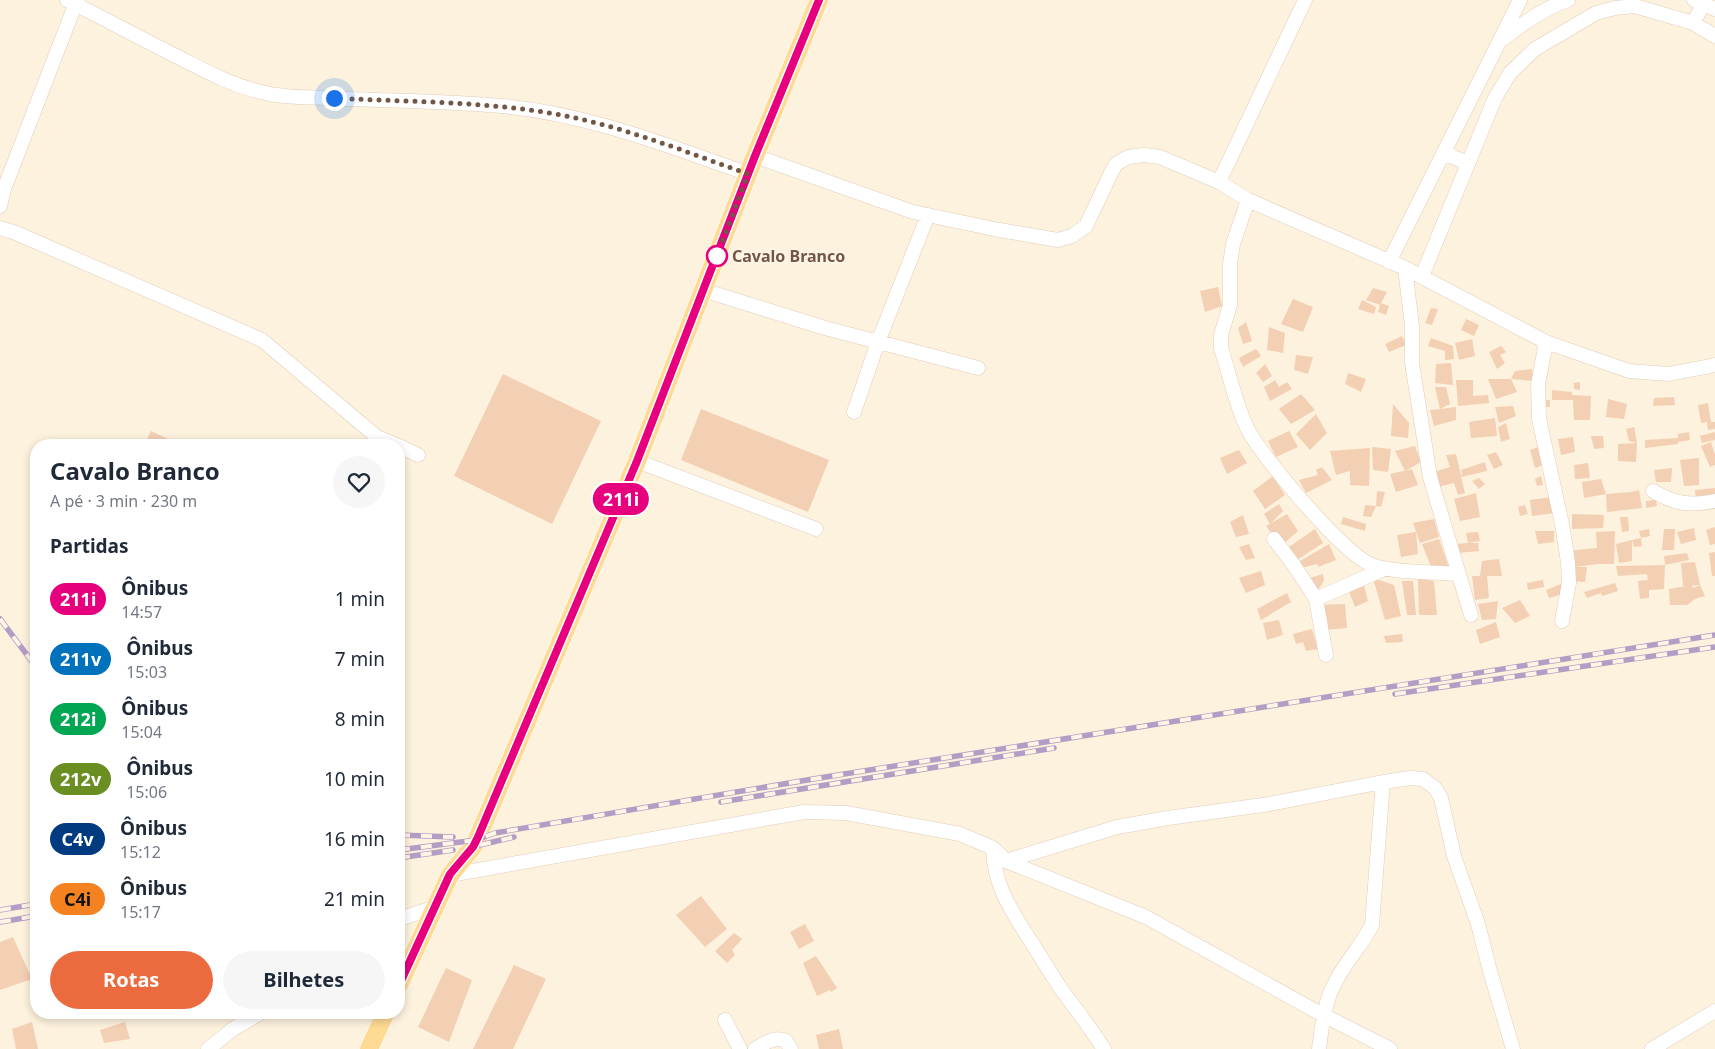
<!DOCTYPE html>
<html lang="pt">
<meta charset="utf-8">
<style>
:root{--surface:#fff;--page:#f6f6f7;--text:#1f2937;--muted:#747a83;--accent:#eb6b3e}
body{margin:0;font-family:"Noto Sans",sans-serif;background:var(--page);color:var(--text);height:100vh;display:flex;flex-direction:column;font-size:19px;white-space:nowrap}
*{box-sizing:border-box;margin:0}
p{font-size:16px;color:var(--muted)}
.icon{flex:none;width:28px;height:28px;fill:none;stroke:currentColor;stroke-width:2;stroke-linecap:round;stroke-linejoin:round}
.map{position:relative;flex:1;overflow:hidden}
.drawer{position:absolute;left:30px;top:439px;width:375px;height:580px;display:flex;flex-direction:column;background:var(--surface);border-radius:20px;box-shadow:0 2px 8px #0003}
.drawer>*{flex:none}
.badge{padding:0 10px;border-radius:16px;font-size:18px;line-height:32px}
.you{position:absolute;width:25px;height:25px;margin:-12px;border:4px solid #fff;border-radius:50%;background:#1a73e8;box-shadow:0 0 0 8px #1a73e833}
.map>.badge{position:absolute;translate:-50% -50%;box-shadow:0 0 0 2px #fff}
h2{padding:0 20px;font-size:19px;line-height:45px}
.round{display:grid;place-items:center;flex:none;width:52px;height:52px;border-radius:26px;background:var(--page)}
.headline{display:flex;align-items:center;justify-content:space-between;height:85px;padding:0 20px}
h1{font-size:24px;font-weight:700;line-height:38px}
.primary-button{display:flex;gap:10px;margin-top:auto;padding:10px 20px}
.primary-button a{flex:1;height:58px;border-radius:30px;background:var(--accent);color:#fff;font-size:20px;font-weight:700;line-height:58px;text-align:center}
.primary-button a+a{background:var(--page);color:var(--text)}
ul{padding:0;list-style:none}
li{display:flex;align-items:center;gap:15px;height:60px;padding:0 20px}
li div{flex:1}
li b{display:block;font-size:19px}
li em{font-style:normal}
li .badge{min-width:55px;font-weight:700;text-align:center}
.map>svg:first-child{display:block}
.building{fill:#f3cfb4}
.lines{fill:none;stroke-linecap:round;stroke-linejoin:round}
.minor-casing{stroke:#e0cdba;stroke-width:15}
.major-casing{stroke:#fff;stroke-width:19}
.minor{stroke:#fff;stroke-width:14}
.major{stroke:#feda93;stroke-width:18}
.rail-casing{stroke:#b49dc5;stroke-width:5.5}
.rail{stroke:#fff5e4;stroke-width:4;stroke-dasharray:11;stroke-linecap:butt}
.line-casing{stroke:#fff;stroke-width:11}
.line{stroke:#e6007e;stroke-width:8}
.walk{stroke:#725746;stroke-width:5;stroke-dasharray:0 9}
.stop-dot{fill:#fff;stroke:#e6007e;stroke-width:2.5}
.labels{text-anchor:middle;stroke-width:4;stroke-linejoin:round;paint-order:stroke}
.stop-label{font-size:16px;font-weight:bold;fill:#725746;stroke:#fff5e4;text-anchor:start}
</style>
<div class="map">
<svg width="1715" height="1049" viewBox="0 0 1715 1049">
<rect width="100%" height="100%" fill="#fdf2dd"/>
<path class="building" d="M1218,287L1222,306L1205,312L1200,291Z
M1373,288L1387,292L1381,303L1389,306L1386,315L1378,312L1380,305L1366,300Z
M1293,299L1313,307L1303,332L1281,324Z
M1362,300L1376,307L1374,314L1358,309Z
M1431,308L1438,309L1432,325L1425,323Z
M1466,319L1479,325L1474,336L1461,330Z
M1246,322L1252,341L1243,344L1238,328Z
M1269,327L1285,333L1283,353L1267,350Z
M1402,336L1406,345L1389,352L1385,344Z
M1431,338L1453,346L1454,359L1445,360V351L1428,346Z
M1472,339L1475,356L1459,360L1455,343Z
M1501,346L1506,352L1500,355L1505,363L1497,369L1489,352Z
M1256,349L1261,356L1243,367L1239,358Z
M1296,355L1313,357L1308,374L1294,370Z
M1451,363L1453,385L1435,383L1436,364Z
M1265,364L1272,376L1263,382L1256,373Z
M1532,369L1533,381L1511,379L1517,392L1496,399L1488,379H1511L1515,371Z
M1348,373L1366,379L1361,392L1345,384Z
M503,374L601,421L552,524L454,476Z
M1275,380L1279,387L1287,382L1292,389L1270,401L1264,387Z
M1456,380H1473V396L1488,395L1489,403L1458,406Z
M1580,382V390L1574,389V383Z
M1435,387H1446L1450,404L1440,409L1456,407V420L1434,426L1430,410L1440,409Z
M1552,390L1572,392V395L1591,396L1590,420H1574L1573,400H1552Z
M1301,394L1315,410L1291,424L1279,409Z
M1674,397L1675,405L1653,406L1654,398Z
M1608,399L1627,404L1624,419L1606,417Z
M1544,400H1550V407H1544Z
M1708,403L1711,422H1715V429L1708,430L1707,422L1701,423L1698,405Z
M1393,404L1409,423L1408,438L1391,436Z
M1513,406L1516,416L1499,423L1495,407Z
M701,409L829,460L808,512L681,460Z
M1316,414L1327,433L1310,450L1296,434Z
M1495,418L1497,436L1471,438L1469,422Z
M1506,423L1510,439L1501,442L1498,427Z
M1634,427L1637,443L1629,441L1626,429Z
M151,431L181,445H144Z
M1289,431L1298,447L1276,457L1268,441Z
M1689,432L1690,440L1678,442V444L1645,448V440L1678,438V434Z
M1715,432V440L1702,443L1700,436Z
M1591,436H1603L1604,448L1594,449Z
M1573,437L1575,452L1561,455L1558,439Z
M1711,442L1715,455V465L1710,467L1701,446Z
M1637,443L1636,462L1618,461V444Z
M1415,446L1421,462L1405,471L1395,451Z
M1372,447L1391,449L1388,472L1373,470Z
M1538,447L1543,465L1535,468L1530,450Z
M1370,448L1369,486L1350,485V471L1336,475L1330,451Z
M1239,450L1247,463L1227,474L1220,458Z
M1496,452L1503,465L1494,469L1487,455Z
M1456,454L1465,493L1458,495L1454,483L1438,487L1434,472L1450,467L1446,455Z
M1699,458V485L1684,486L1680,460Z
M1485,462L1487,471L1462,477L1461,470Z
M1588,463L1590,478L1575,479L1574,465Z
M1322,467L1332,480L1306,493L1299,480L1318,475L1316,470Z
M1672,468L1671,482H1656L1654,470Z
M1412,469L1418,485L1396,492L1390,474Z
M1273,476L1285,495L1265,509L1253,491Z
M1541,476L1543,485L1537,486L1535,479Z
M1479,478L1485,484L1479,489L1472,481Z
M1601,479L1606,494L1584,498L1582,482Z
M1715,488V498L1696,501L1695,490Z
M1639,490L1642,508L1607,512L1606,494L1631,492Z
M1377,491L1385,492L1381,507L1376,506Z
M1476,493L1480,517L1460,521L1454,499Z
M1552,497L1555,513L1532,516L1530,500Z
M1656,500L1657,506L1646,508V501Z
M1279,504L1283,511L1270,524L1264,514Z
M1365,505L1376,506L1371,517L1363,516Z
M1525,505L1528,514L1520,516L1518,507Z
M1287,514L1298,531L1281,546L1266,526Z
M1572,514L1604,515L1603,528L1572,529Z
M1243,515L1249,534L1236,537L1230,522Z
M1343,517L1366,524L1365,531L1341,524Z
M1620,517H1628L1629,531L1622,532Z
M1434,519L1439,537L1420,543L1413,523Z
M1715,527V544L1710,545L1706,530Z
M1694,528L1696,540L1681,544L1677,532Z
M1315,529L1323,543L1294,562L1283,551Z
M1649,529L1650,536L1641,538L1639,531Z
M1664,529H1675L1674,550H1662Z
M1535,531H1554V542L1538,544Z
M1615,531L1614,564H1598L1575,567H1587L1585,582L1569,581L1566,551L1597,548L1596,532Z
M1416,532L1418,554L1401,557L1397,535Z
M1478,532L1480,541L1468,543H1478L1479,551L1457,553L1456,544L1468,543L1466,533Z
M1641,538L1642,546L1634,547L1632,540V561L1619,563L1616,544L1632,540Z
M1439,539L1449,568L1432,569L1422,544Z
M1249,544L1255,558L1246,560L1239,547Z
M1329,544L1336,560L1318,567L1317,564L1301,568L1300,561Z
M1715,552V576H1712L1709,553Z
M1687,553L1689,560L1665,565L1664,589L1649,590V598L1640,599L1638,581L1648,580L1647,574L1618,576L1616,566L1665,565L1664,556Z
M1499,559L1502,576H1487L1489,598L1475,600L1472,576H1480L1482,561Z
M1695,562L1700,585L1683,586L1681,563Z
M1261,571L1265,585L1246,593L1239,578Z
M1323,574L1324,581L1315,594L1303,580Z
M1373,578L1394,585L1401,616L1385,620Z
M1418,579L1434,581L1437,615H1419Z
M1543,580L1544,587L1528,590L1527,583Z
M1363,581L1368,601L1355,607L1348,589Z
M1402,581H1413L1416,615H1407Z
M1615,583L1618,591L1602,596L1601,593L1587,598L1584,592Z
M1561,584L1563,594L1549,598L1546,590Z
M1692,585L1693,588L1700,585L1705,596L1695,599L1687,605H1670L1669,589Z
M1287,593L1291,602L1261,620L1257,609Z
M1520,600L1530,616L1515,623L1502,608Z
M1498,601L1496,619L1482,620L1478,604Z
M1345,604L1347,628L1324,630L1320,605Z
M1279,620L1283,635L1267,640L1263,623Z
M1496,622L1500,637L1480,644L1476,630Z
M1312,629L1318,649L1306,651L1303,642L1296,644L1293,634Z
M1402,634L1403,642L1386,643L1384,636Z
M701,896L727,929L705,947L676,915Z
M805,924L814,941L799,949L790,932Z
M734,933L742,939L732,950L735,955L727,963L715,951Z
M13,937L32,979L0,990V942Z
M816,956L837,988L831,992L830,990L817,996L803,963Z
M514,965L546,979L513,1049H473Z
M446,968L472,980L449,1042L418,1027Z
M32,1022L38,1049H16L12,1029Z
M125,1022L130,1039L104,1043L100,1030Z
M839,1029L843,1049H819L816,1035Z"/>
<g class="lines">
<defs>
<path id="minor" d="M67,0C103,18 138,37 174,55C202,69 230,85 261,92C283,98 306,97 328,98C386,101 444,101 502,106C588,114 668,146 749,174
M1694,0L1715,9
M1693,23L1704,3
M1503,39C1523,23 1544,8 1568,0
M1443,153L1468,163
M755,156L913,212L999,230L1058,240L1072,236L1086,226L1111,173L1116,164L1128,157L1144,155L1160,157L1219,182L1248,200L1405,268L1546,342L1629,371L1669,374L1715,365
M1219,182L1305,0
M1248,200L1233,244L1230,264V305L1221,335V348C1229,373 1236,405 1247,428C1261,456 1344,555 1372,565C1393,573 1435,572 1459,574
M0,206L4,189L77,0
M0,228L16,233L262,340L377,437L396,445
M1389,262L1520,0
M1405,268L1412,326V363L1430,477L1471,615
M1422,276L1495,98L1510,73L1535,49L1596,13L1615,8L1635,6L1693,23L1715,36
M703,290L825,328L978,368
M1546,342L1538,384L1539,419L1562,524L1568,562L1569,583L1562,621
M854,412L878,342L928,215
M399,446L418,455
M637,461L816,529
M1653,491C1675,504 1689,506 1715,501
M1274,539L1293,564L1316,599L1326,655
M1316,599L1384,569
M993,848C994,886 1011,910 1030,940C1040,955 1049,971 1059,986C1074,1007 1090,1027 1104,1049
M1006,861L1117,827L1168,818L1270,804L1383,782L1411,778L1423,779L1435,788L1441,798L1454,856L1478,924L1490,971L1513,1049
M450,875L804,812L846,813L960,834L993,848L1006,861L1146,917L1323,1015L1390,1049
M399,919L436,907
M725,1020L740,1049
M208,1049L233,1029L262,1012
M755,1049C765,1043 774,1036 786,1041L791,1049
M1319,1049C1322,1026 1324,1002 1336,981C1346,961 1362,945 1372,925L1383,782
M1652,1049L1715,1011"/>
<path id="major" d="M399,985L450,875L473,847L478,837L637,461L755,156L819,0
M369,1049L386,1012"/>
</defs>
<use href="#minor" class="minor-casing"/>
<use href="#major" class="major-casing"/>
<use href="#minor" class="minor"/>
<use href="#major" class="major"/>
<defs>
<path id="rail" d="M0,619L36,667
M1395,694L1715,647
M721,802L1054,748
M399,835L453,837
M480,845L514,837
M399,850L476,840L495,833L813,779L1715,635
M399,858L453,850
M0,910L36,904
M0,922L36,916"/>
</defs>
<use href="#rail" class="rail-casing"/>
<use href="#rail" class="rail"/>
</g>
<g class="lines">
<defs>
<path id="line" d="M399,985L450,874L473,847L478,837L637,461L755,156L819,0"/>
</defs>
<use href="#line" class="line-casing"/>
<use href="#line" class="line"/>
<path class="walk" d="M334,98C406,102 478,101 549,113C618,124 683,151 748,174L717,256"/>
</g>
<circle class="stop-dot" cx="717" cy="256" r="10"/>
<g class="labels">
<g class="stop-label">
<text x="732" y="262">Cavalo Branco</text>
</g>
</g>
</svg>
<div class="you" style="left:334px;top:98px"></div>
<b class="badge" style="left:621px;top:499px;background:#e6007e;color:#fff">211i</b>
<section class="drawer">
<div class="headline"><div><h1>Cavalo Branco</h1><p>A pé · 3 min · 230 m</p></div><a class="round"><svg class="icon" aria-label="heart" viewBox="0 0 24 24"><path d="M12 20l-8-8c-3-5 5-10 8-4 3-6 11-1 8 4z"/></svg></a></div>
<h2>Partidas</h2>
<ul>
<li><span class="badge" style="background:#e6007e;color:#fff">211i</span><div><b>Ônibus</b><p>14:57</p></div><em>1 min</em></li>
<li><span class="badge" style="background:#0072bc;color:#fff">211v</span><div><b>Ônibus</b><p>15:03</p></div><em>7 min</em></li>
<li><span class="badge" style="background:#00a651;color:#fff">212i</span><div><b>Ônibus</b><p>15:04</p></div><em>8 min</em></li>
<li><span class="badge" style="background:#6b8e23;color:#fff">212v</span><div><b>Ônibus</b><p>15:06</p></div><em>10 min</em></li>
<li><span class="badge" style="background:#003b80;color:#fff">C4v</span><div><b>Ônibus</b><p>15:12</p></div><em>16 min</em></li>
<li><span class="badge" style="background:#f58220;color:#111">C4i</span><div><b>Ônibus</b><p>15:17</p></div><em>21 min</em></li>
</ul>
<div class="primary-button"><a>Rotas</a><a>Bilhetes</a></div>
</section>
</div>
